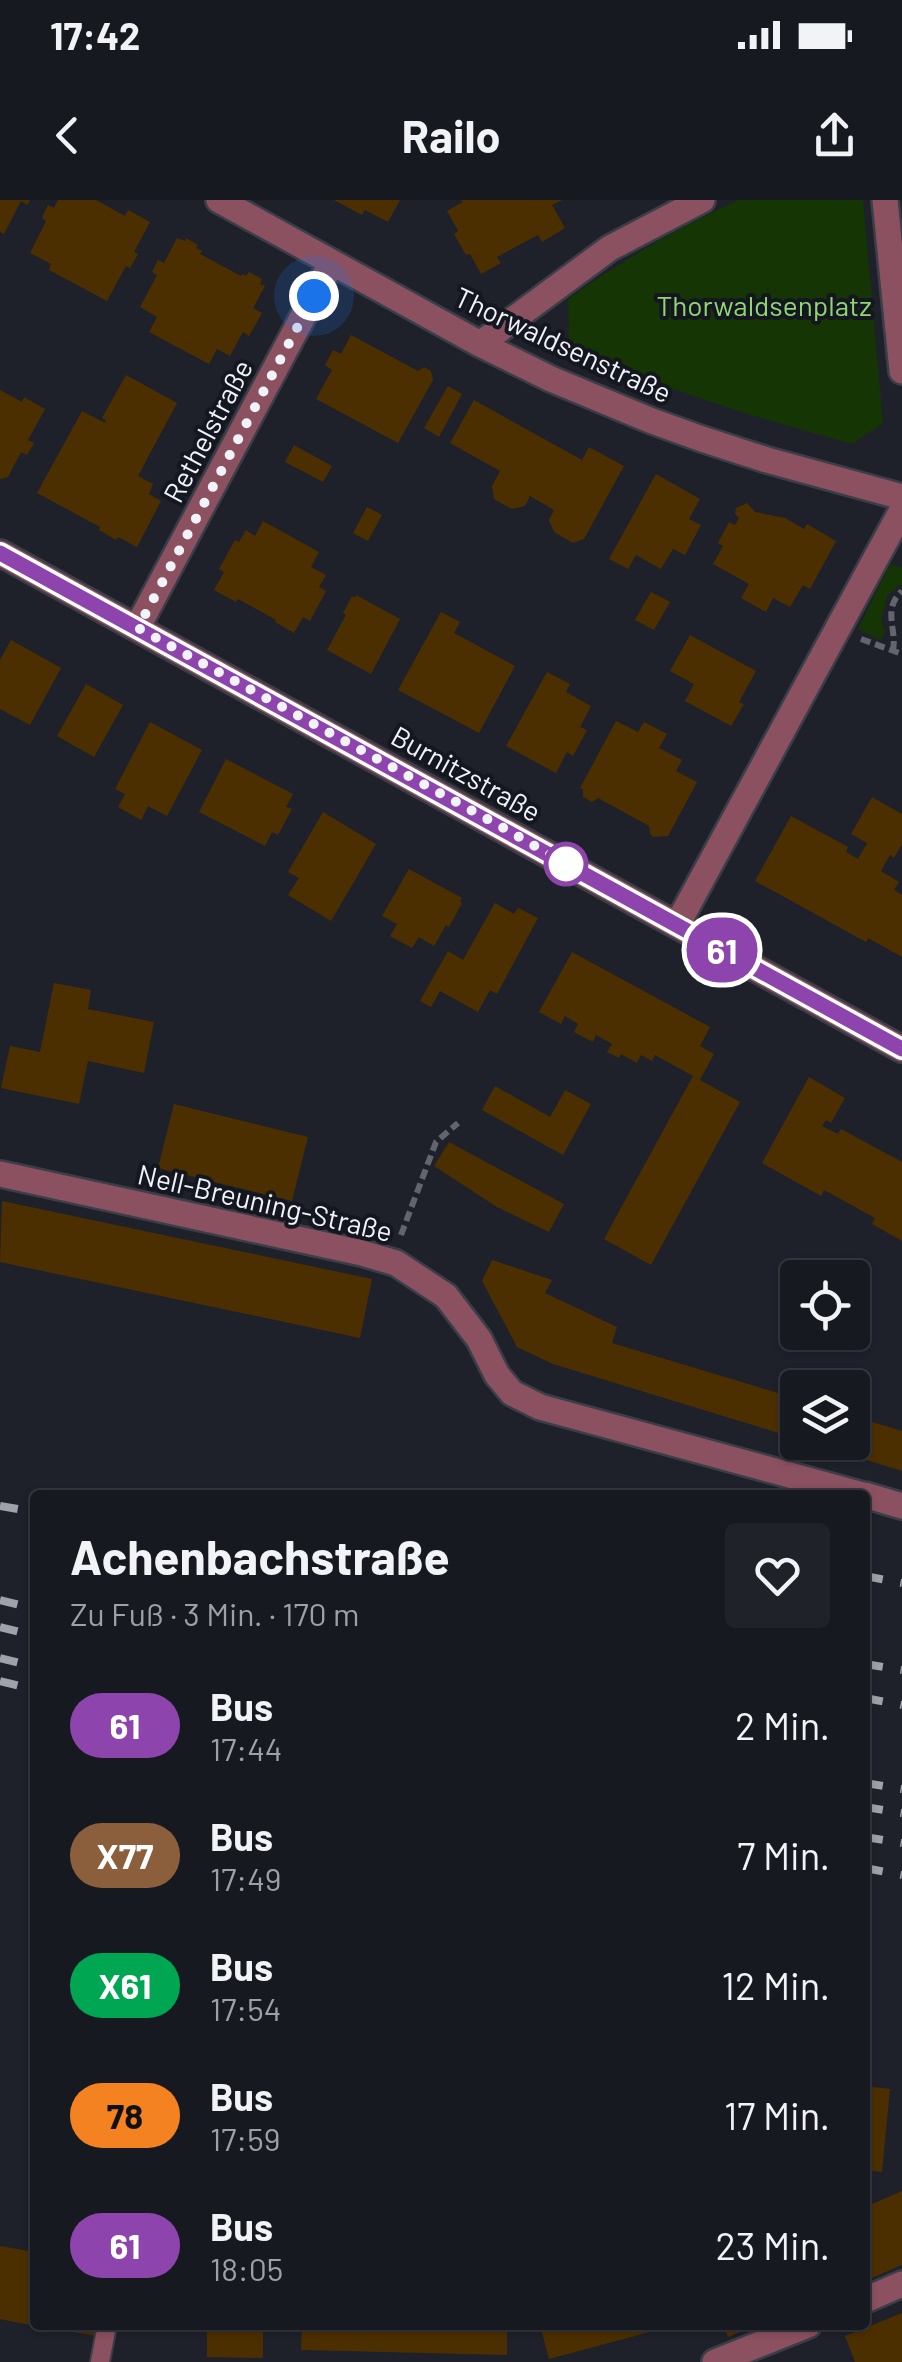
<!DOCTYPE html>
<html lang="de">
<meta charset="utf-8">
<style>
:root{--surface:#161920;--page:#1f2229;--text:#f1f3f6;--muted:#9ea0a5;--line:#35383e}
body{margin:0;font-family:Barlow,sans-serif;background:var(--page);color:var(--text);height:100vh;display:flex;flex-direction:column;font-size:38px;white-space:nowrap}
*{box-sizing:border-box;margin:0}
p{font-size:32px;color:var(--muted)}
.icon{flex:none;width:55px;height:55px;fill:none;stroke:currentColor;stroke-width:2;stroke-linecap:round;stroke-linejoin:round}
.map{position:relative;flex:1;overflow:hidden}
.details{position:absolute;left:30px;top:1290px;width:840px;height:840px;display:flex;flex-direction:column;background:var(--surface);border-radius:10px;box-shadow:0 2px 8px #0004,0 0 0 2px var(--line)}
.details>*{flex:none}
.badge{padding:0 20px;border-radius:32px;font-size:35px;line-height:65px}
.fabs{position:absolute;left:780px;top:1060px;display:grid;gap:20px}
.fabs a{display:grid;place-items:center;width:90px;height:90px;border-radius:10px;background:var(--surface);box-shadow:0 2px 8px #0004,0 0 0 2px var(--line);font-size:50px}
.you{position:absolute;width:50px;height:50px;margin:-25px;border:8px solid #fff;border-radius:50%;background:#1a73e8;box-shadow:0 0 0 15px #1a73e833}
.map>.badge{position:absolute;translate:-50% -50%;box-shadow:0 0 0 5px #fff}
.round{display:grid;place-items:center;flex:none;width:105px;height:105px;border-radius:10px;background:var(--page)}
.head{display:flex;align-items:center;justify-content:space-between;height:170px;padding:0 40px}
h1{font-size:48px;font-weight:700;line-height:75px}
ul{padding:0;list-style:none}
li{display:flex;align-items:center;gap:30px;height:130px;padding:0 40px}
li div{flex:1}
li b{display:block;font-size:38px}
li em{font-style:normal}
li .badge{min-width:110px;font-weight:700;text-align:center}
.status{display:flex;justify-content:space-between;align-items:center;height:70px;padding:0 50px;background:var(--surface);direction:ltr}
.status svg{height:28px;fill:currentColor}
header{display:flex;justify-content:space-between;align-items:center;height:130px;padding:0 40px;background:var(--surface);font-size:45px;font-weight:700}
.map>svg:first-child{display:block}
.green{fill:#153504}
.building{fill:#4c2f00}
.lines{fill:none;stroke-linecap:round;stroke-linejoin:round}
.lane-casing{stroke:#3b3e47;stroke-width:22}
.street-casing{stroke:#3b3e47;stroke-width:30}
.path{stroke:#62656d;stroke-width:6;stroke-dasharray:10 5;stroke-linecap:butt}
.lane{stroke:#8c5161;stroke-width:18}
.street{stroke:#8c5161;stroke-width:25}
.rail{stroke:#9fa2a9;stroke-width:8;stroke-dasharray:18 18;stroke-linecap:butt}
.line-casing{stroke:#fff;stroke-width:22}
.line{stroke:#8e44ad;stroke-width:15}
.walk{stroke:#f0f3f9;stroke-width:10;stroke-dasharray:0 18}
.stop-dot{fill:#fff;stroke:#8e44ad;stroke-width:5}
.labels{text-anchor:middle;stroke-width:8;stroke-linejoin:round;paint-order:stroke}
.park-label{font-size:28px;fill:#90d772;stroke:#151720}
.street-label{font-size:28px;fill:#f0f3f9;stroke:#151720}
</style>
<div class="status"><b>17:42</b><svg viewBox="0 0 49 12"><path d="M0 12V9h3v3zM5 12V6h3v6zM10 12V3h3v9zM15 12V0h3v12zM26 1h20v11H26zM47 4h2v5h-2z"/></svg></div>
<header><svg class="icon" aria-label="back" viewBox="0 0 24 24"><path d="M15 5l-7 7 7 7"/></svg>Railo<svg class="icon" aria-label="share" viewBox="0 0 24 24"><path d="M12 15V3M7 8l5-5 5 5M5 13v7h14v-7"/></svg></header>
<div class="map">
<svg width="902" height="2162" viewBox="0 0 902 2162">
<rect width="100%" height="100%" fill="#1e212a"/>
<path class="green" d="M739,0H863L883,223L852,244L744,213L653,182L569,148L568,99C625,59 676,28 739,0Z
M890,364L902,368V384L888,394L881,419L885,432L881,440L858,429Z"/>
<path class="building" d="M0,0H30L27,5L21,1L4,34L0,32Z
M58,0H96L125,16L128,10L150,22L134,52L138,54L130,68L126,66L107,101L49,70L51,64L30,53L46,21L42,18L48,5L54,8Z
M334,0H400L388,22L365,10L362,15Z
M461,0H562L552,5L565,28L542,42L538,35L497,57L501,63L481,74L470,54L466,55L454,34L458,31L447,11L463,2Z
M177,38L185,41L186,38L198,45L196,48L202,51L200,54L241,76L243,74L246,76L249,72L262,79L260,84L265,86L253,108L262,113L249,136L243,132L230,156L217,149L209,164L149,132L157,117L140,107L157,75L152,72L158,60L164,63Z
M351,135L418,171L424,167L431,171L433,180L398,243L316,199L332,170L325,165L333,150L341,154Z
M126,175L177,203L138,276L153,284L149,294L161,301L137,347L118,337L116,340L99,330L100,327L37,293L82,211L105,223L106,220L102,218Z
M448,186L462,194L439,237L424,228Z
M0,190L22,202L24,197L45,209L28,240L34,243L27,255L21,252L8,277L0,279Z
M474,200L582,260L589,247L624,266L584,339L573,343L554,332L549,320L554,310L530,296L525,306L512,309L494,299L492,286L500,271L450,243Z
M294,245L332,266L323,282L285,262Z
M656,274L700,299L689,319L701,325L685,355L673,349L661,369L636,355L628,369L609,359Z
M747,303L755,312L785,318L804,329L807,324L836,341L810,389L803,385L790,407L773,398L766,412L741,398L749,384L713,364L723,346L718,343L729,322L735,325L739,318L735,314L736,308Z
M367,307L382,315L368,341L353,333Z
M263,321L319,352L311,367L326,375L319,387L326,391L310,421L303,417L294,433L275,422L276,420L238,399L236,402L214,390L224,372L219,369L235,340L239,342L246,330L255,336Z
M651,392L670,402L654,430L635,420Z
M356,395L400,419L371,474L327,450L346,415L343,413L352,396L355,398Z
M441,412L460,422L454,433L515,466L479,533L398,490Z
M690,435L756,471L739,502L744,504L731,526L685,501L694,484L670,471Z
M11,440L61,468L30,525L0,509V460Z
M547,472L570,484L566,492L591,506L580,527L587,530L573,556L567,552L556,573L506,546Z
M86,484L123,505L94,557L57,536Z
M616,521L638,532L644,522L667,534L659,548L682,560L676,571L697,582L668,636L654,637L650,634L649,626L598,598L592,602L583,597V589L580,588Z
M150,522L202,550L167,616L148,606L141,620L118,607L125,594L115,589Z
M226,559L293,594L286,607L292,609L278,635L272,632L265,646L199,612Z
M872,597L902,614V644L894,658L890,655L881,671L899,682L894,690L902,695V757L868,738L866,742L755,681L791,616L848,647L846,652L858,659L867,643L851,634Z
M323,612L376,644L331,721L288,695L299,678L288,672Z
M409,669L462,698L460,701L462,703L449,727L446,725L434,746L419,737L412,748L390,736L397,724L382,716Z
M495,703L514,714L518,708L538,718L497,794L490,790L478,812L440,791L431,807L420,801L448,751L463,760Z
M572,752L710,827L700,846L714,854L700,880L740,902L651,1065L604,1039L693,876L655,855L652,861L641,855L637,863L621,854L619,858L607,852L612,844L596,835L593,842L574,832L578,824L565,816L561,824L539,812Z
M54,783L91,790L88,809L154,822L144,873L88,861L79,904L1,888L10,846L40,852Z
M809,877L845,898L831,923L826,920L822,926L838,934L841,929L902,962V1041L872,1024L875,1018L824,990L821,996L762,963Z
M495,886L550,917L565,890L591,904L563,955L482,910Z
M174,904L308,937L292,1001L158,968Z
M449,942L564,1004L549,1032L497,1007L434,966Z
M2,1001L372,1079L360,1138L0,1062Z
M492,1060L552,1080L545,1093L617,1127L612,1143L798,1199V1239L553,1164L517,1147L482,1081Z
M852,1216L902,1231V1271L812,1243L852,1242Z
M865,1886L890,1889L882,1972L865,1970Z
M902,1991V2065L865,2081V2007Z
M0,2046L35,2052V2126L0,2119Z
M902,2113V2162H855L845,2136Z
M44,2125H99L97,2136L44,2127Z
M207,2125H263V2158L207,2157Z
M302,2125H507V2155L301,2150Z
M540,2125H671L672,2126L549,2159Z
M723,2125H757L728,2137Z"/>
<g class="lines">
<defs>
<path id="lane" d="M100,2162L107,2125"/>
<path id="street" d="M219,0L480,144L551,179L652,221L702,239L767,260L902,297
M885,0L902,171
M480,144L610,48L702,0
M0,353L902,849
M137,428L332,62
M677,725L902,310
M0,974L362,1053L396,1063L446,1096L479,1139L497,1175L512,1193L540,1207L863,1295
M865,1295L902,1306
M865,2100L902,2084
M715,2162L808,2125"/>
</defs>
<use href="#lane" class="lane-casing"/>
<use href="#street" class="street-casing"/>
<path class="path" d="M861,439L902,454
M893,451C897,428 882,409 902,391
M401,1035L436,942L458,923
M236,1295L238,1290"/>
<use href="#lane" class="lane"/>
<use href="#street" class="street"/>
<path class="rail" d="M0,1306L35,1312
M865,1376L902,1383
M0,1400L35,1409
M0,1427L35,1436
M0,1458L35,1467
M865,1464L902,1470
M0,1481L35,1490
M865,1498L902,1505
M865,1583L902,1589
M865,1607L902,1613
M865,1637L902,1643
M865,1668L902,1675"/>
</g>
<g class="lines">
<defs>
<path id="line" d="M0,353L902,849"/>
</defs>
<use href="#line" class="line-casing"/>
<use href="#line" class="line"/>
<path class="walk" d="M314,96L138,428L500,626L571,667L566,664"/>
</g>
<circle class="stop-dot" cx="566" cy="664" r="20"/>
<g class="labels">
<g class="park-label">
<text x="764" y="116">Thorwaldsenplatz</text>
</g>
<g class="street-label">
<text transform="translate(563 145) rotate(25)" y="10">Thorwaldsenstraße</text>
<text transform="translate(208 231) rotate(-62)" y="10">Rethelstraße</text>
<text transform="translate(466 574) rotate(29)" y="10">Burnitzstraße</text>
<text transform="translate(265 1003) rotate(13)" y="10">Nell-Breuning-Straße</text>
</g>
</g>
</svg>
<div class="fabs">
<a><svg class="icon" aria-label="locate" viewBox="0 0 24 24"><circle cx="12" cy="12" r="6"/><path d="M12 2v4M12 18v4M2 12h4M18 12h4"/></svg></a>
<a><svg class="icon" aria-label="layers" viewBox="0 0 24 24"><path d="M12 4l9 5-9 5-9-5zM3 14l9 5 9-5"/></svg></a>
</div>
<div class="you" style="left:314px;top:96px"></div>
<b class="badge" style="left:722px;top:750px;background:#8e44ad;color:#fff">61</b>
<section class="details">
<div class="head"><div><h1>Achenbachstraße</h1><p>Zu Fuß · 3 Min. · 170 m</p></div><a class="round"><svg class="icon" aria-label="heart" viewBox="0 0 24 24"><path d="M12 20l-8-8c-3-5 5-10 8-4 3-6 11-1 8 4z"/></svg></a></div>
<ul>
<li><span class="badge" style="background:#8e44ad;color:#fff">61</span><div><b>Bus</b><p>17:44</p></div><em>2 Min.</em></li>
<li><span class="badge" style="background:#8b5e3c;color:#fff">X77</span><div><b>Bus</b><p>17:49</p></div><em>7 Min.</em></li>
<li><span class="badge" style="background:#00a651;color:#fff">X61</span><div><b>Bus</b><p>17:54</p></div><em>12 Min.</em></li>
<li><span class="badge" style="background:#f58220;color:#111">78</span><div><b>Bus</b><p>17:59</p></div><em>17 Min.</em></li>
<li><span class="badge" style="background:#8e44ad;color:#fff">61</span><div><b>Bus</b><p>18:05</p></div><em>23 Min.</em></li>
</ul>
</section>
</div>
